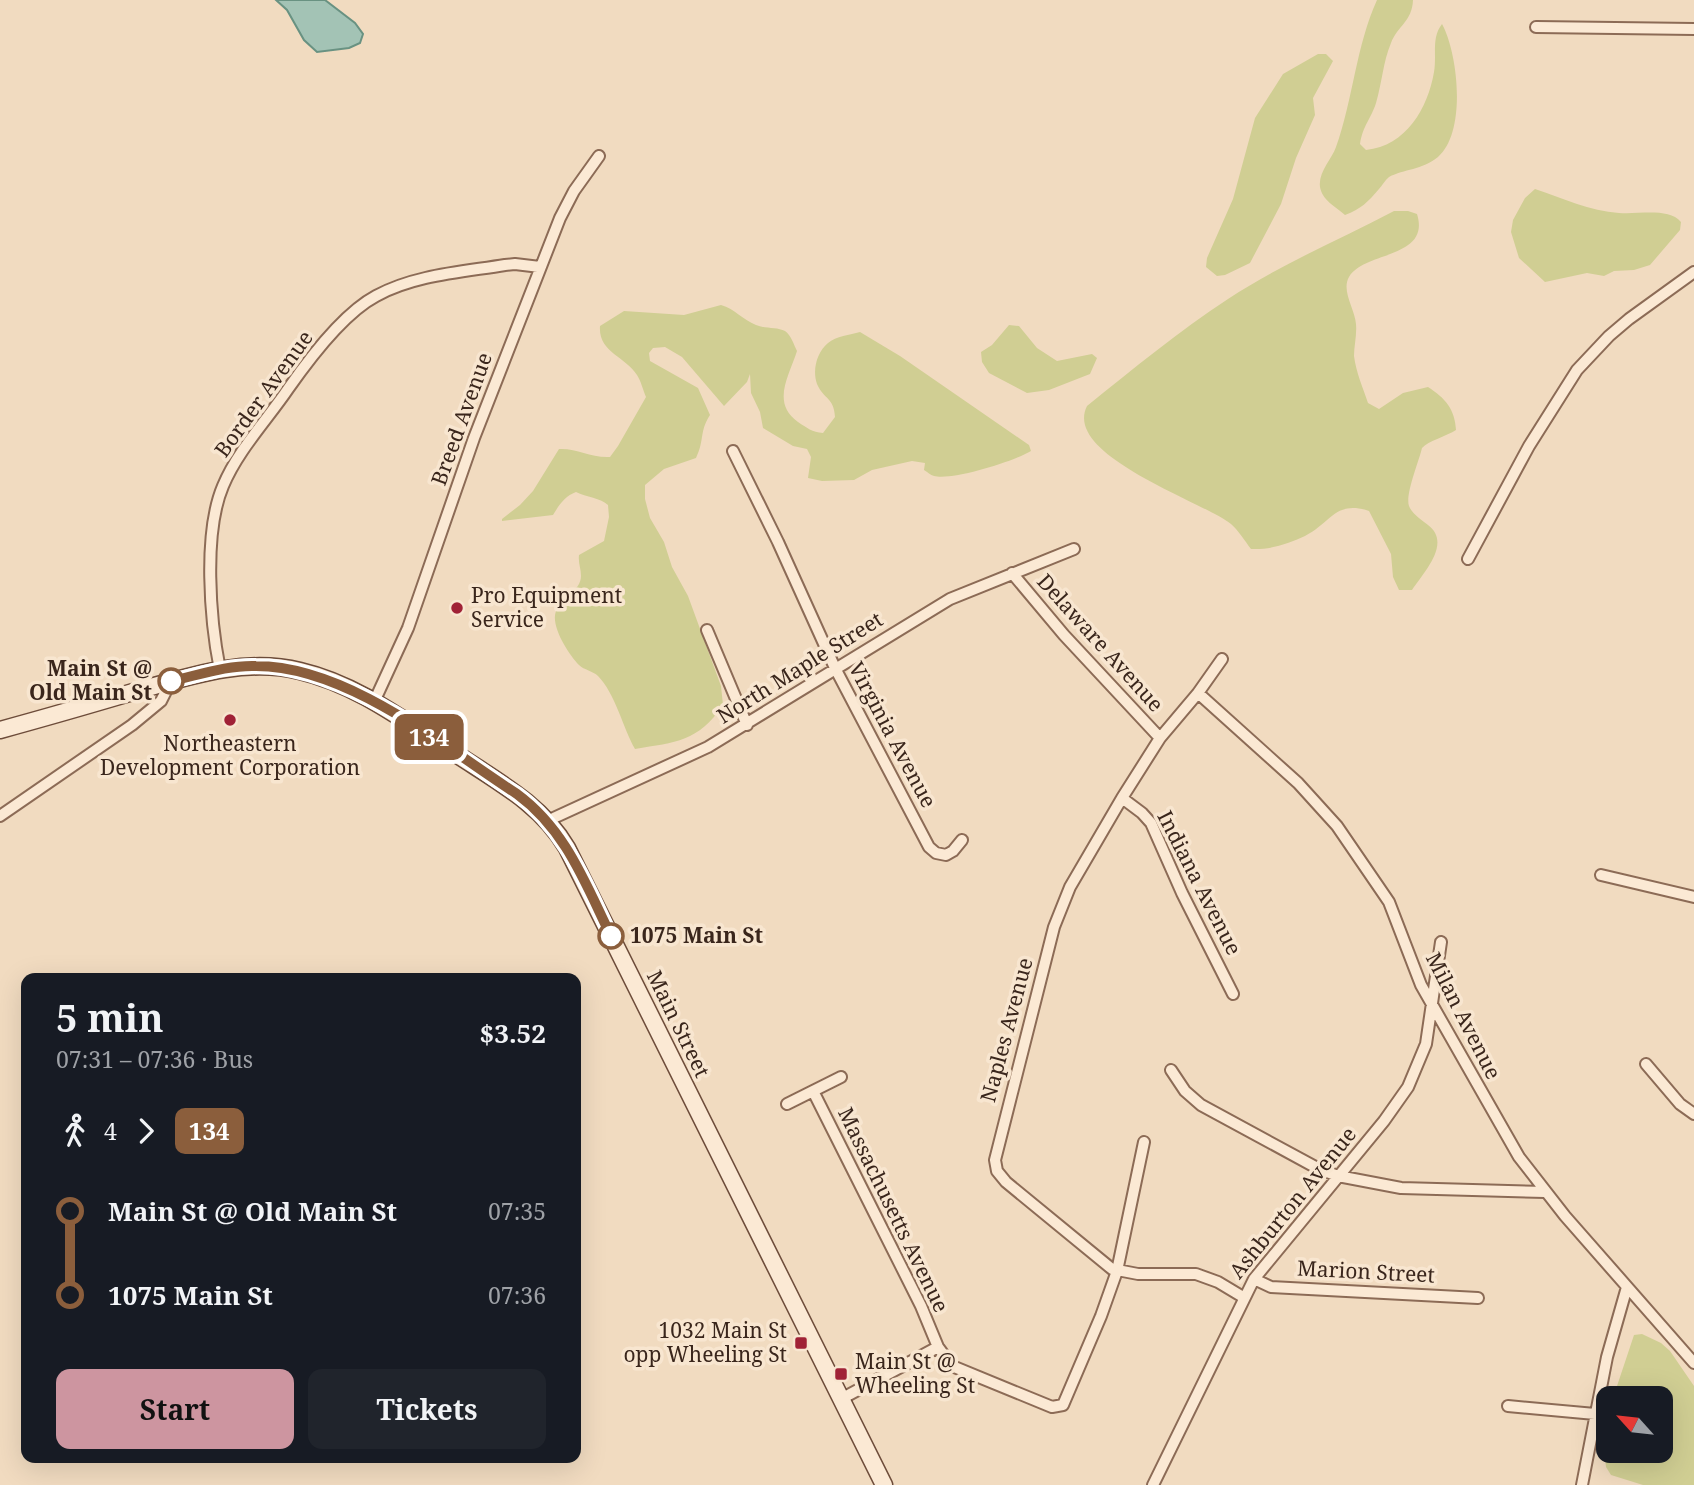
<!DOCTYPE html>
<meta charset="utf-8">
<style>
:root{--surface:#171b24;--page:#20242c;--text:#f1f3f6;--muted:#9ea1a6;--accent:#cd95a0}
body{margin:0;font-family:"Noto Serif",serif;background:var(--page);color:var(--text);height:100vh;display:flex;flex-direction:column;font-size:26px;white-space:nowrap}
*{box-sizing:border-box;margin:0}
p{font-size:23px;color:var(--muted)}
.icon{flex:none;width:38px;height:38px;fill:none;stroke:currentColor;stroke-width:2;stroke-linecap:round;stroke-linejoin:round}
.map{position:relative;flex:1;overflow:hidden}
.sheet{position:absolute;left:21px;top:973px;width:560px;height:490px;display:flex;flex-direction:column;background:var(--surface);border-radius:14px;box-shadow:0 7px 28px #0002}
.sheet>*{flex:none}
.badge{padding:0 14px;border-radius:10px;font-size:24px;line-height:46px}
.needle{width:46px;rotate:297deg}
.buttons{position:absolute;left:1596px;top:1386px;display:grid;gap:14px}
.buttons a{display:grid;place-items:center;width:77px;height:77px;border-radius:14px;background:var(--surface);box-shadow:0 7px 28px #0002;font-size:35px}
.map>.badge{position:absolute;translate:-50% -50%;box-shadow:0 0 0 4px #fff}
.legs{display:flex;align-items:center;gap:10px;height:77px;padding:0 35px;font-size:23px}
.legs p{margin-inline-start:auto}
.summary{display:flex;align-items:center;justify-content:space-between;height:119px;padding:0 35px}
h1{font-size:38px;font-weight:700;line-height:52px}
.cta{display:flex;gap:14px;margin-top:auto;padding:14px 35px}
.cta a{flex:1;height:80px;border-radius:14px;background:var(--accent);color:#111;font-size:28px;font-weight:700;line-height:80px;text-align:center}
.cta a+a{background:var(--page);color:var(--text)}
ul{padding:0 35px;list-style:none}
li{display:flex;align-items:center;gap:24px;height:84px;font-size:26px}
li i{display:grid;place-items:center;width:10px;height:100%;margin:0 9px;background:currentColor}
li i::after{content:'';width:18px;height:18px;margin:-9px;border:5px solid;border-radius:50%;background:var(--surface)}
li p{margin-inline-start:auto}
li:first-child i{background:linear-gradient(#0000 50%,currentColor 0)}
li:last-child i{background:linear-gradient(currentColor 50%,#0000 0)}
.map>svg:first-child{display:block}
.green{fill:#d0ce93}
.water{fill:#a3c3b5;stroke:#699282;stroke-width:2}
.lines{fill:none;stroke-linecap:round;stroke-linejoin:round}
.street-casing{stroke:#8c6b56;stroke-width:14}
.secondary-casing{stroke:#6d4c3a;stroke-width:19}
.street{stroke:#fbe9d4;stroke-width:10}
.secondary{stroke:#fbe9d4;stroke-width:16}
.line-1-casing{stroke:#fff;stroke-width:16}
.line-1{stroke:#8b5e3c;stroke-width:10}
.poi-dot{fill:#a02236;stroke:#f8e6d0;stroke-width:2.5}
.stop-1-dot{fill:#fff;stroke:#8b5e3c;stroke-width:3.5}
.labels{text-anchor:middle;stroke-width:7;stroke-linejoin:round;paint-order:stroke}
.street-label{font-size:21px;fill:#3a261c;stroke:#f8e6d0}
.poi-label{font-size:21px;fill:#3a261c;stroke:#f8e6d0;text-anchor:start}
.stop-label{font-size:21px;font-weight:bold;fill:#3a261c;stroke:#f8e6d0;text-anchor:end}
</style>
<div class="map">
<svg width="1694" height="1485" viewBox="0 0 1694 1485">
<rect width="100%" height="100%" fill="#f1dbc0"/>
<path class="green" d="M1377,0H1413C1412,22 1398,25 1391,43C1383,62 1382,83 1376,103C1371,119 1363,125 1360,144L1366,150C1406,146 1428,108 1434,72C1437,55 1431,38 1442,24C1458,53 1467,132 1438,157C1422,170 1404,169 1389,177C1385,180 1382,186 1379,189C1368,202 1361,209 1345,215C1336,207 1322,200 1320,187C1318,172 1332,159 1336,147C1353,99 1356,46 1377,0Z
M1318,54H1326L1333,61L1313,98L1315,115L1296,158L1281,204L1250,263L1225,275L1217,276L1206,267L1207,258L1233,199L1255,118L1283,74Z
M1535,189C1562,198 1590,211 1619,213C1637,215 1668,207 1681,222L1680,230L1650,265L1634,270L1614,271L1604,276L1587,273L1545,282L1519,258L1511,232L1513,220L1525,198Z
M1394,211H1408L1417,214C1431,259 1364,251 1349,277C1341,291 1355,309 1356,324C1357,335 1354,346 1354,356C1356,372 1363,388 1368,403L1379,409L1403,393L1428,387C1445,398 1455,409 1456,430C1447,436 1428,441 1422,448C1419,461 1405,495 1409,506C1412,514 1422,520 1428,525C1452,543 1424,572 1412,590H1399L1393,577L1391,554L1369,511C1335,500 1331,523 1305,536C1288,544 1270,550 1251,549C1245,541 1238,530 1231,524C1202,501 1062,455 1087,406C1133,369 1179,331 1228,299C1281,264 1339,240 1394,211Z
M721,305C735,309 743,320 756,325C765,329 777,327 785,331C791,335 794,345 797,351C789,376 771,403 798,422C807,428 812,432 823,433L835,417C834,397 824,400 817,384C812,370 817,352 828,343C836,336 850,335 860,332L900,356L1029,445L1031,451C1015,461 952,481 934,476C930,475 928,472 924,470L925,463L912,461L872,470L854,480L822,481L808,478L811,457L807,449L793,446L763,428L760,412L751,393L750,374L747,382L724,406L682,357L665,347L653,348L649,353L650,361L698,388L710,415C699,432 705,439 696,458L664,469L645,485V499L650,518L664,542L672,567L688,596L721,686L723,705C698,742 676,742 635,749C623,728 615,693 598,676C593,671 584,670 579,665C569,655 550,626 556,611C561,599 581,591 581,576C581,568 578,563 579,555L604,541L609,517L608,505C601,498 586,497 576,492C565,496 559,505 553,515L502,521V519L520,505L533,491L559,449C577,448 590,458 610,457L618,446L646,397C643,390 641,381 637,375C625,356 598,352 600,326L624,311L684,315Z
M1009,325L1019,326L1037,348L1057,361L1092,354L1097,358L1090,374L1049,390L1027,393L989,373L982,362L981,352L992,345Z
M1642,1334L1661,1343L1670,1351L1694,1386V1485H1643L1611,1475L1606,1467L1605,1458L1608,1424V1451H1661V1398H1613L1634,1335Z"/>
<path class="water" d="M276,0H325L355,23L363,34L360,43L349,48L317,52L304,40L287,10Z"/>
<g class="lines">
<defs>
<path id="street" d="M1536,27L1694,29
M733,451L778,542L835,668L929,847L936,853L946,855L953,851L962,840
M1468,559L1529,446L1577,370L1609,336L1629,319L1694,272
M1012,573L1064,635L1160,738
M707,630L747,725
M1222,659L1198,693L1160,738L1122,798L1070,887L1054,927L995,1160L997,1171L1006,1182L1112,1269L1138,1274H1196L1218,1282L1243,1297
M220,670C210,620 203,533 223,486C238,450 267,420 288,389C309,359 344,313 376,296C414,275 462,272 505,265L515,264L540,267
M1198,693L1298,783L1337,826L1389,902L1421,985L1519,1157L1565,1216L1694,1363
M374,702L408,628L474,438L560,218L574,191L599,156
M1122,798L1142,813L1151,823L1182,893L1233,994
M0,816L132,725L161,701L171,681
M547,821L708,747L950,599L1074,549
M1601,875L1694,897
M1646,1064L1680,1104L1694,1114
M1171,1070L1185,1091L1201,1105L1319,1169L1338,1176L1401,1188L1545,1192
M813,1091L841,1077
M787,1104L813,1091L921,1306L938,1347
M1254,1279L1271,1287L1478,1298
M841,1399L938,1347L952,1366L1052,1407L1063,1405L1101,1316L1117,1271L1144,1142
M1508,1406L1595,1414
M1153,1485L1254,1279L1384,1121L1408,1087L1426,1044L1441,942
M1582,1485L1607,1357L1627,1287"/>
<path id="secondary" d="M0,730C44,718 89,705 133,692C187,677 244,657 300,671C356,684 403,720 450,750C493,779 541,803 567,848L884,1485"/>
</defs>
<use href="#street" class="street-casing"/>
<use href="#secondary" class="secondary-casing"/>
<use href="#street" class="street"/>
<use href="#secondary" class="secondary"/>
</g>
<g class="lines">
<defs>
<path id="line-1" d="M171,681C199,675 227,665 256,666C347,666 443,746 517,794C566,830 585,883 611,936"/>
</defs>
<use href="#line-1" class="line-1-casing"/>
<use href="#line-1" class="line-1"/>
</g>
<g class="poi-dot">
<circle cx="457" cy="608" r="7"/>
<circle cx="230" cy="720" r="7"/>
<rect x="794" y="1336" width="14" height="14" rx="3.5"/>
<rect x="834" y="1367" width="14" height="14" rx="3.5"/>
</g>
<g class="stop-1-dot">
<circle cx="171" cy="681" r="12"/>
<circle cx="611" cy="936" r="12"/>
</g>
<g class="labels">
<g class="street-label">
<text transform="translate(264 394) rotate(-54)" y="7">Border Avenue</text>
<text transform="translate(462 419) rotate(-70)" y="7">Breed Avenue</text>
<text transform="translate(1100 643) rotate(48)" y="7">Delaware Avenue</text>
<text transform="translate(800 668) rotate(-32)" y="7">North Maple Street</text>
<text transform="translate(892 735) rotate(62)" y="7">Virginia Avenue</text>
<text transform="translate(1199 883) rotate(63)" y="7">Indiana Avenue</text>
<text transform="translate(1463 1016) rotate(63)" y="7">Milan Avenue</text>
<text transform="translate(678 1024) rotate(64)" y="7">Main Street</text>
<text transform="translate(1007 1030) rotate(-75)" y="7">Naples Avenue</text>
<text transform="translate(1293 1203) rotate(-51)" y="7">Ashburton Avenue</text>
<text transform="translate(893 1210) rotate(64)" y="7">Massachusetts Avenue</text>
<text transform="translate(1366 1272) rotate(3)" y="7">Marion Street</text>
</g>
<g class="poi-label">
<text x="471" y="603">Pro Equipment<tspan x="471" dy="24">Service</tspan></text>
<text x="230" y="751" text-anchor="middle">Northeastern<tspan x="230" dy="24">Development Corporation</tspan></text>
<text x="787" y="1338" text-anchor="end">1032 Main St<tspan x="787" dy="24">opp Wheeling St</tspan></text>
<text x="855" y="1369">Main St @<tspan x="855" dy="24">Wheeling St</tspan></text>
</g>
<g class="stop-label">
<text x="152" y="676">Main St @<tspan x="152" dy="24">Old Main St</tspan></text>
<text x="630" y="943" text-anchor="start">1075 Main St</text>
</g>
</g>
</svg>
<div class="buttons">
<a><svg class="needle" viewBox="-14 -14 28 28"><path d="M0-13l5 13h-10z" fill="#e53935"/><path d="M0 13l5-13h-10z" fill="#9ea1a6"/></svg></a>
</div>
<b class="badge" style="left:429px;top:737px;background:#8b5e3c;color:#fff">134</b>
<section class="sheet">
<div class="summary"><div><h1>5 min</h1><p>07:31 – 07:36 · Bus</p></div><b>$3.52</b></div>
<div class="legs"><svg class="icon" aria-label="walk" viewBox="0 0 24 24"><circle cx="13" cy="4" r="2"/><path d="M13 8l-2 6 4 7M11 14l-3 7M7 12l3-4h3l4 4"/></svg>4<svg class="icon" aria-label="forward" viewBox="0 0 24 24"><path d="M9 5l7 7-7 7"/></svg><b class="badge" style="background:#8b5e3c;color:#fff">134</b></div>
<ul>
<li><i style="color:#8b5e3c"></i><b>Main St @ Old Main St</b><p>07:35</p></li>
<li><i style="color:#8b5e3c"></i><b>1075 Main St</b><p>07:36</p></li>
</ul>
<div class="cta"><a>Start</a><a>Tickets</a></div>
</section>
</div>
